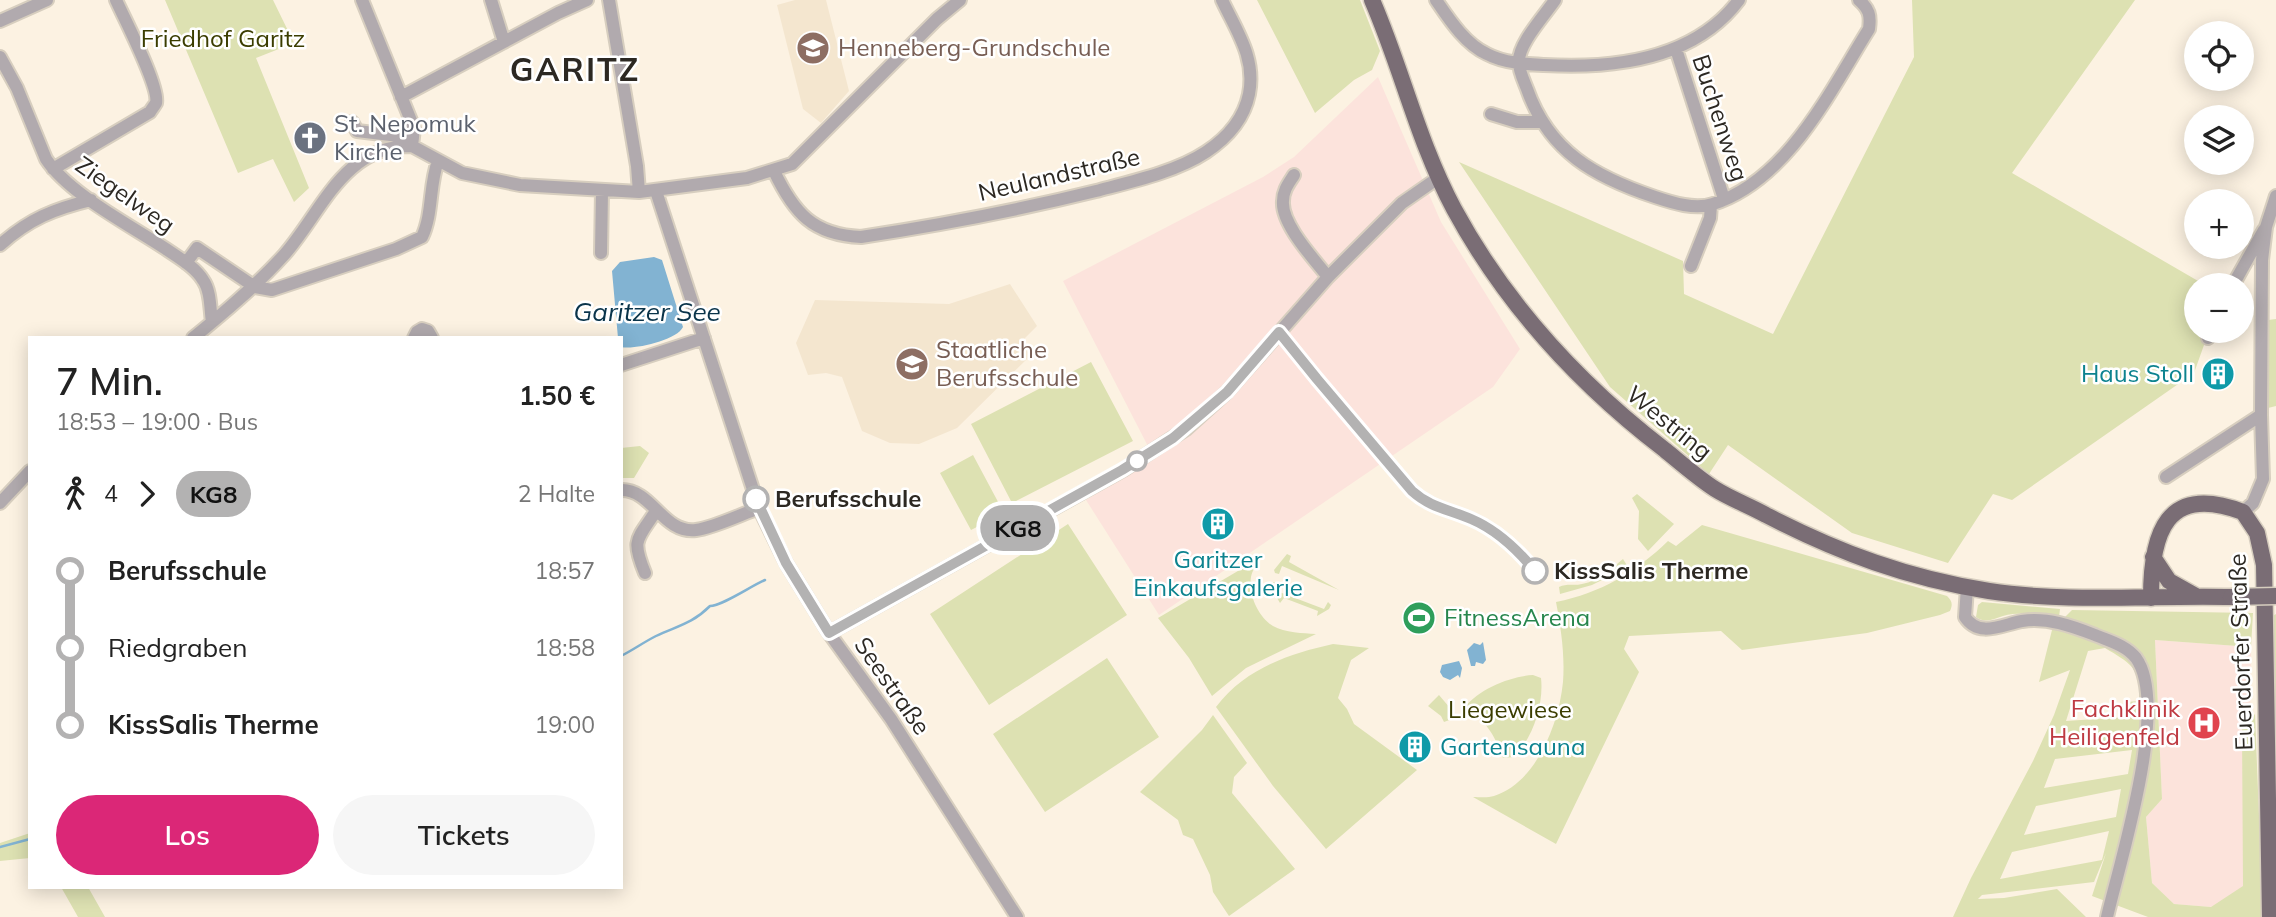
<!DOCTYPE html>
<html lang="de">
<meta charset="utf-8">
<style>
:root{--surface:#fff;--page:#f6f6f6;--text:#222;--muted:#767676;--accent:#db2777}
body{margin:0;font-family:Mulish,sans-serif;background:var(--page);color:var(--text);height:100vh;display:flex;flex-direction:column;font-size:26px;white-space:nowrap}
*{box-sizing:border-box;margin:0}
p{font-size:23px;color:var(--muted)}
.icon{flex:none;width:38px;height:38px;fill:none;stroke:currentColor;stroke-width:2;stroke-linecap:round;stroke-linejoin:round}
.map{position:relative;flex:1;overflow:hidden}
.panel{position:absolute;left:28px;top:336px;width:595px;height:553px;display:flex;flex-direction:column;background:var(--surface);border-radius:0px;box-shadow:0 4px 18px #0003}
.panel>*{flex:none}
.badge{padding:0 14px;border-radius:23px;font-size:24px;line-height:46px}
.fabs{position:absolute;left:2184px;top:21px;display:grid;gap:14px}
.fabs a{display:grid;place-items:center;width:70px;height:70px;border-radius:50%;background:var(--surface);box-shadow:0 4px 18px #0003;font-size:35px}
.map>.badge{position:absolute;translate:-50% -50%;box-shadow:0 0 0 4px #fff}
.legs{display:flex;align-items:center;gap:10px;height:77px;padding:0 28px;font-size:23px}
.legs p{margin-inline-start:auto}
.summary{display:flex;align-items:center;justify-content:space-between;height:119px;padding:0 28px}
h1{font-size:38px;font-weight:600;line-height:52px}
.button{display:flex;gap:14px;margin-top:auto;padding:14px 28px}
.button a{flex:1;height:80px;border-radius:42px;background:var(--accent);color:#fff;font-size:28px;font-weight:600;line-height:80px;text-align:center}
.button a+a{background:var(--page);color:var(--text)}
ul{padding:0 28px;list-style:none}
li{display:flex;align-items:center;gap:24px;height:77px;font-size:26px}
li i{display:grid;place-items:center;width:10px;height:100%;margin:0 9px;background:currentColor}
li i::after{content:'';width:18px;height:18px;margin:-9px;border:5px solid;border-radius:50%;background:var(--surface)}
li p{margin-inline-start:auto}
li:first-child i{background:linear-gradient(#0000 50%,currentColor 0)}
li:last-child i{background:linear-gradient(currentColor 50%,#0000 0)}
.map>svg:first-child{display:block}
.commercial{fill:#fce3dc}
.built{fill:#f4e6cf}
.medical{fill:#fce3db}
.green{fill:#dde1b2;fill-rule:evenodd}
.water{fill:#82b3d2}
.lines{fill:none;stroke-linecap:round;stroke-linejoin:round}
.stream{stroke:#82b3d2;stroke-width:2.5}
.minor-casing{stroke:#d7cebf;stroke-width:16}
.major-casing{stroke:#d7cebf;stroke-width:19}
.minor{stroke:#b1aaae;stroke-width:12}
.major{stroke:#7a6d75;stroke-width:16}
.major-bridge-casing{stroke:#d7cebf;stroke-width:19;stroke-linecap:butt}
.major-bridge{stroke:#7a6d75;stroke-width:16}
.line-1-casing{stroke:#fff;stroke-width:16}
.line-1{stroke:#b3b2b2;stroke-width:10}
.stop-1-dot{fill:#fff;stroke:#b3b2b2;stroke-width:3.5}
.labels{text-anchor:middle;stroke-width:5;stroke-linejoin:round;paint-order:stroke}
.park-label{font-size:24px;fill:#3b3d00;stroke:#fff}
.education-label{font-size:24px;fill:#785e54;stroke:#fff;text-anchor:start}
.street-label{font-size:24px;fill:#2c2822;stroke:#fff}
.worship-label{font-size:24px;fill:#5b616d;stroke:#fff;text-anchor:start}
.culture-label{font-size:24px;fill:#0d838f;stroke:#fff;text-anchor:end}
.stop-label{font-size:24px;font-weight:bold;fill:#2c2822;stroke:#fff;text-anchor:start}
.leisure-label{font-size:24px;fill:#27864d;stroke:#fff;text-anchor:start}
.health-label{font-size:24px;fill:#be3a42;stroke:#fff;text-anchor:end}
.water-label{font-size:26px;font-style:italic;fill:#0a344a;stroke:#fff}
.district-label{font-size:32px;font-weight:bold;letter-spacing:2px;fill:#2c2822;stroke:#fff}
</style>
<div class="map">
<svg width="2276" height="917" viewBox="0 0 2276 917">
<rect width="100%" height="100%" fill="#fcf2e2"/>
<path class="commercial" d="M1378,77L1441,222L1520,349L1493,387L1159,615L1086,500L1154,458L1063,281L1263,177L1294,157Z"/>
<path class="built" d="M795,0H826L849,91L821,123L803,109L777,5Z
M1010,284L1037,326L1025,338V347L1030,356L957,428L919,444L890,443L862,431L842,377L826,373L808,375L796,343L815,300L949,304Z"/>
<path class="medical" d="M2155,640L2251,647L2248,891L2211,907L2174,904L2152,883L2146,817L2162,799Z"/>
<path class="green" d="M165,0H273L294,43L256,58L309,188L294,202L273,159L238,173Z
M1257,0H1360L1380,51L1372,70L1354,80L1315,113Z
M1912,0H2135L2012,173L2205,285H2196V331H2209L2194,373L2012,500L1993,494L1948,563L1852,533L1728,445L1709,474L1610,387L1459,162L1683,261L1684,294L1773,334L1914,57Z
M2276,319V406L2268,408V320Z
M1091,362L1133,441L1012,503L971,424Z
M640,446L649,453L634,478H621V448Z
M973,455L1004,513L971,530L940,473Z
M1637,494L1674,524L1648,551L1638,539L1639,511L1632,498Z
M1068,524L1127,615L989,705L930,614Z
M1702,525L1947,596C1952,601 1953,604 1950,611L1940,615L1867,633L1742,650L1721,631L1629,636L1624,649L1639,672L1556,844L1473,797C1479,797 1488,798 1494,796C1537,782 1559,723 1563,682C1565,655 1561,628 1556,602C1601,593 1636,572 1668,541L1676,546Z
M1287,554L1291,556L1289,562L1339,590L1282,566L1279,574L1275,573L1274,570Z
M1260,558C1257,563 1252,571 1251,577C1248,594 1258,617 1273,626C1285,633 1303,633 1316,634L1246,668L1212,696L1189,658L1158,618Z
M1623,559L1628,567L1592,585L1560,594L1559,587C1567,583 1574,586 1582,584C1599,581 1611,569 1623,559Z
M1273,582L1278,583L1274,590L1324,609L1328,602L1331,605L1329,609L1317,616L1318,611L1284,598L1280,603L1272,589Z
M1982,602L2060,609L2059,617C2040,615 2021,611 2003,616C1993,619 1986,624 1976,617L1978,605Z
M2072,610L2253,613L2251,647L2155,640L2162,799L2146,817L2152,883L2174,904L2211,907L2243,886L2242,728L2255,714L2263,917H2148L2092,896L2106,853L2094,882L1982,895L1978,899L2004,898L2057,889L2086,917H1953L1971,878L2033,761L2054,715L2070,670L2039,682L2052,630ZM2105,648C2132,664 2141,669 2139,701L2127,702L2126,717L2066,721L2088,651ZM2132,750L2128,774L2044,788L2055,759ZM2121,789L2116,817L2024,835L2036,806ZM2109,831L2102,860L2000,879L2012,852Z
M2276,614V762L2273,616Z
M1333,644L1369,648L1351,660L1338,698L1347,709L1354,724L1417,770L1326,849L1273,786L1216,707C1245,669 1288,654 1333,644Z
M1107,658L1159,737L1045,812L993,734Z
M1533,675L1541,678C1544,704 1533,738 1514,757L1503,758C1495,736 1486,720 1465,707C1479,689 1511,676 1533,675Z
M1439,695L1450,708L1452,719L1444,722L1441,716L1428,706Z
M1213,715L1247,763L1234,777L1232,793L1295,869L1229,916L1213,892L1210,875L1193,839L1183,835L1178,820L1140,792L1202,730Z
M30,833V858L0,861V843Z
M61,887H88L105,917H78Z"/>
<path class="water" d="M654,257L662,260L683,327C677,340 635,350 621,347V338H618L612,271L620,262Z
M1483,642L1486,660L1483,664L1476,662L1475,666H1471L1467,650L1474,643L1480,645Z
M1459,661L1462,668L1460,678L1458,675L1450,680L1443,677L1440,672L1442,665Z"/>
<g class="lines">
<path class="stream" d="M621,656C633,650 644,642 656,636C677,626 692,624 710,606C722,606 751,586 765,580
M0,847L30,839"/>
<defs>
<path id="minor" d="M362,0L414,128L412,146
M491,0L504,42
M609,0L637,166L639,192
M1436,0C1449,19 1465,44 1487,54C1504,63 1525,64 1544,65C1613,69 1694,60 1739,0
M1555,0C1545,15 1517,45 1519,63C1519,71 1524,81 1527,89C1549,152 1595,177 1655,197C1673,203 1695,210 1713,204C1788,180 1830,91 1869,29C1871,15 1869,9 1859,0
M0,21L47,0
M1676,49L1724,199
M0,57L17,88L46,159C69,194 130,225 166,249C179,258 195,267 203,280C211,291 210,309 212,322
M401,97L558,13L587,0
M1491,114L1517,122H1541
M352,122L357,131L399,136L412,146L462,173L520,185L639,192L747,178L792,164L937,19L960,0
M53,169L150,112C151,110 155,105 156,103C160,87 124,18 116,0
M774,171C794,213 813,235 861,237C940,225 1019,210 1096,191C1130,182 1176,172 1206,152C1227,138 1244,119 1249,94C1256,58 1237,32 1222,0
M1294,175C1289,183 1283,190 1283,201C1281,224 1314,259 1328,277
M656,191L759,508L786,563L829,633L891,719L1017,917
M0,245C29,219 54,209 91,200
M601,253L602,191
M186,263L197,248L255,287L272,290L396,249L422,237C433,214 429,185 438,161
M1691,266L1710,218L1711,205
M2233,285L2264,230
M193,338C225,312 256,286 284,255C322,212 343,145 412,146
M414,338L417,332L422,329L428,331L432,338
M2208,338L2212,331
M621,365L704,338
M2166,477L2261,415
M621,490C652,489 663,534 696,530C713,528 742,514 759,508
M0,503L30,471
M2243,512L2253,503L2263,479L2261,415L2262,260L2266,227L2276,196
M645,573C631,539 637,540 656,511
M1967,587L1965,617C1979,638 2001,625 2022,621C2047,617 2072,626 2095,635C2109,641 2126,645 2136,658C2170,705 2120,861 2107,917
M829,633L1123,470L1186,429L1227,392L1328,277L1402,203L1438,178"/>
<path id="major" d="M1372,0C1402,69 1418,142 1454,209C1506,305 1579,384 1665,450C1681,463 1698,478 1715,489C1731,499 1750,506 1766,515C1840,553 1907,578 1989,591C2069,603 2150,595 2231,597
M2153,557L2169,581L2194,595
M2151,598C2151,533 2166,483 2243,512L2257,533L2264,565L2270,917"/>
</defs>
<use href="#minor" class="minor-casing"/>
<use href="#major" class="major-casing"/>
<use href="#minor" class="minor"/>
<use href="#major" class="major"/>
<defs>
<path id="major-bridge" d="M2231,597L2276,596"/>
</defs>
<use href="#major-bridge" class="major-bridge-casing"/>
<use href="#major-bridge" class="major-bridge"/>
</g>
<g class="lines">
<defs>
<path id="line-1" d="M756,499L786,563L829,633L1122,470L1173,438L1227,392L1279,332L1317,379L1412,491C1431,508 1448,509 1471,519C1497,530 1517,549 1535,571"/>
</defs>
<use href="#line-1" class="line-1-casing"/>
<use href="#line-1" class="line-1"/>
</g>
<defs>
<symbol id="school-disc" viewBox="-11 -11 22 22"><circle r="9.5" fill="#8d6e63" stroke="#fff"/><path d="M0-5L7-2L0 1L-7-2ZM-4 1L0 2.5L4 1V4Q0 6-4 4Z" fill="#fff"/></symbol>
<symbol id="church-disc" viewBox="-11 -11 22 22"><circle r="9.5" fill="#6b7280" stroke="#fff"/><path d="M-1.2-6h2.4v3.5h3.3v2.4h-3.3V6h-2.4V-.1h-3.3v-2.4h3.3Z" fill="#fff"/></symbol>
<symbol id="building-disc" viewBox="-11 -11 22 22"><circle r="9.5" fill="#0f9aa8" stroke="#fff"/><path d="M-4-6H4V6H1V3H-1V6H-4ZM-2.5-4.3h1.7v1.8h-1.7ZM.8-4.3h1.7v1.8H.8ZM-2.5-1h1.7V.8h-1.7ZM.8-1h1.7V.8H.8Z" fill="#fff"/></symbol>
<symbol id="stadium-disc" viewBox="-11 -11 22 22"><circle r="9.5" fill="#2e9e5b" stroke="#fff"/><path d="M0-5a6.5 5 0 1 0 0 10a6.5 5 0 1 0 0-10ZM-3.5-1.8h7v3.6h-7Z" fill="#fff"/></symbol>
<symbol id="hospital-disc" viewBox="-11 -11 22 22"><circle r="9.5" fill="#e0444e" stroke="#fff"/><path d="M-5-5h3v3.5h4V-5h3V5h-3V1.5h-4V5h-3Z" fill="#fff"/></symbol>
</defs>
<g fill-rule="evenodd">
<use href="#school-disc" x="794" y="29" width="38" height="38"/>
<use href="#church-disc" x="291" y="119" width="38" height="38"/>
<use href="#school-disc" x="893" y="345" width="38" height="38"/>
<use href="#building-disc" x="2199" y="355" width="38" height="38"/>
<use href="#building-disc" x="1199" y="505" width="38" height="38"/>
<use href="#stadium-disc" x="1400" y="599" width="38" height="38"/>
<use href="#hospital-disc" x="2185" y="704" width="38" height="38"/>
<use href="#building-disc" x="1396" y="728" width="38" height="38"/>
</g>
<g class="stop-1-dot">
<circle cx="1137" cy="461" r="9"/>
<circle cx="756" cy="499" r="12"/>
<circle cx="1535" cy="571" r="12"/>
</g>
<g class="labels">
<g class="park-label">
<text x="223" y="47">Friedhof Garitz</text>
<text x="1510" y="718">Liegewiese</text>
</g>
<g class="education-label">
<text x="838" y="56">Henneberg-Grundschule</text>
<text x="936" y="358">Staatliche<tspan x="936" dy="28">Berufsschule</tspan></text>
</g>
<g class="street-label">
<text transform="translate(1720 118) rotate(72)" y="8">Buchenweg</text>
<text transform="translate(1059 175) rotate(-13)" y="8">Neulandstraße</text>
<text transform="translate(125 195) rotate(35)" y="8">Ziegelweg</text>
<text transform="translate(1669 423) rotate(39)" y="8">Westring</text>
<text transform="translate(2241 652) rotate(-92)" y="8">Euerdorfer Straße</text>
<text transform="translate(892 686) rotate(55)" y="8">Seestraße</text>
</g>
<g class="worship-label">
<text x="334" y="132">St. Nepomuk<tspan x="334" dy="28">Kirche</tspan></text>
</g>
<g class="culture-label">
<text x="2194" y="382">Haus Stoll</text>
<text x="1218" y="568" text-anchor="middle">Garitzer<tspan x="1218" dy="28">Einkaufsgalerie</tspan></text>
<text x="1440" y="755" text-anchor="start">Gartensauna</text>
</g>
<g class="stop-label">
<text x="775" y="507">Berufsschule</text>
<text x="1554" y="579">KissSalis Therme</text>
</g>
<g class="leisure-label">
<text x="1444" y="626">FitnessArena</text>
</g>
<g class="health-label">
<text x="2180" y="717">Fachklinik<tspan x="2180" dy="28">Heiligenfeld</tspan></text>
</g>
<g class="water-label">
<text x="647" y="321">Garitzer See</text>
</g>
<g class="district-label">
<text x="575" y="81">GARITZ</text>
</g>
</g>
</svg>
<div class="fabs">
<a><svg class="icon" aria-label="locate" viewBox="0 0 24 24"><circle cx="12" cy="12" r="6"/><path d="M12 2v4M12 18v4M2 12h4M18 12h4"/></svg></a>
<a><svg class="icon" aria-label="layers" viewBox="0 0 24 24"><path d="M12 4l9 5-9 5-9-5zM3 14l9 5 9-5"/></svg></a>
<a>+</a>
<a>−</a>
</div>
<b class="badge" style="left:1018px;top:528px;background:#b3b2b2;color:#111">KG8</b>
<section class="panel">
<div class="summary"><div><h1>7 Min.</h1><p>18:53 – 19:00 · Bus</p></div><b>1.50 €</b></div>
<div class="legs"><svg class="icon" aria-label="walk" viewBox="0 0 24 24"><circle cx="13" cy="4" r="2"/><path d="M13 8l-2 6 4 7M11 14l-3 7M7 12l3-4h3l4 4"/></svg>4<svg class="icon" aria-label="forward" viewBox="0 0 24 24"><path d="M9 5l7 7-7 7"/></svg><b class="badge" style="background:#b3b2b2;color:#111">KG8</b><p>2 Halte</p></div>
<ul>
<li><i style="color:#b3b2b2"></i><b>Berufsschule</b><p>18:57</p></li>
<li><i style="color:#b3b2b2"></i><span>Riedgraben</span><p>18:58</p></li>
<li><i style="color:#b3b2b2"></i><b>KissSalis Therme</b><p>19:00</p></li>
</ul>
<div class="button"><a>Los</a><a>Tickets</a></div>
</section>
</div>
